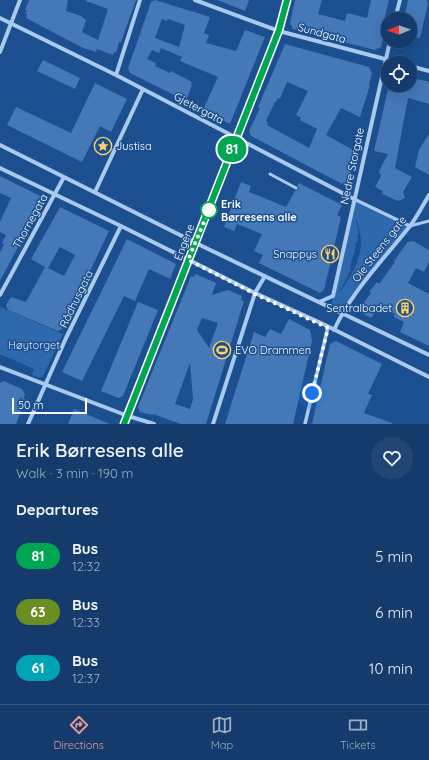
<!DOCTYPE html>
<meta charset="utf-8">
<style>
:root{--surface:#143b6b;--page:#214673;--text:#f1f3f6;--muted:#9dadc1;--line:#33557e;--accent:#e69b98}
body{margin:0;font-family:Quicksand,sans-serif;background:var(--page);color:var(--text);height:100vh;display:flex;flex-direction:column;font-size:15px;white-space:nowrap}
*{box-sizing:border-box;margin:0}
p{font-size:13px;color:var(--muted)}
.icon{flex:none;width:22px;height:22px;fill:none;stroke:currentColor;stroke-width:2;stroke-linecap:round;stroke-linejoin:round}
.map{position:relative;height:424px;overflow:hidden}
.sheet{display:flex;flex-direction:column;background:var(--surface);flex:1}
.sheet>*{flex:none}
.badge{padding:0 8px;border-radius:13px;font-size:14px;line-height:26px}
.needle{width:26px;rotate:268deg}
.controls{position:absolute;left:381px;top:12px;display:grid;gap:8px}
.controls a{display:grid;place-items:center;width:36px;height:36px;border-radius:50%;background:var(--surface);box-shadow:0 4px 16px #0002,0 0 0 1px var(--line);font-size:20px}
.scale{position:absolute;left:12px;bottom:10px;width:75px;box-sizing:border-box;padding-left:4px;border:2px solid #fff;border-top:0;font-size:11px;line-height:14px;white-space:nowrap;color:#fff;-webkit-text-stroke:3px #1b4f8f;paint-order:stroke}
.you{position:absolute;width:20px;height:20px;margin:-10px;border:3px solid #fff;border-radius:50%;background:#1a73e8;box-shadow:0 0 0 6px #1a73e833}
.map>.badge{position:absolute;translate:-50% -50%;box-shadow:0 0 0 2px #fff}
h2{padding:0 16px;font-size:15px;line-height:36px}
.round{display:grid;place-items:center;flex:none;width:42px;height:42px;border-radius:21px;background:var(--page)}
.head{display:flex;align-items:center;justify-content:space-between;height:68px;padding:0 16px}
h1{font-size:19px;font-weight:600;line-height:30px}
ul{padding:0;list-style:none}
li{display:flex;align-items:center;gap:12px;height:56px;padding:0 16px}
li div{flex:1}
li b{display:block;font-size:15px}
li em{font-style:normal}
li .badge{min-width:44px;font-weight:700;text-align:center}
.tab-bar{display:flex;justify-content:space-around;align-items:center;height:56px;border-top:1px solid var(--line);background:var(--surface);font-size:11px;color:var(--muted)}
.tab-bar a{display:grid;justify-items:center;gap:2px}
.tab-bar .current{color:var(--accent)}
.map>svg:first-child{display:block}
.green{fill:#2e69ad;fill-rule:evenodd}
.building{fill:#4478b7;fill-rule:evenodd}
.lines{fill:none;stroke-linecap:round;stroke-linejoin:round}
.service{stroke:#a9c9ee;stroke-width:3}
.pedestrian{stroke:#a9c9ee;stroke-width:3.5}
.minor{stroke:#a9c9ee;stroke-width:4}
.tertiary{stroke:#a9c9ee;stroke-width:7}
.line-casing{stroke:#fff;stroke-width:9}
.line{stroke:#00a651;stroke-width:6}
.walk{stroke:#fff;stroke-width:4;stroke-dasharray:0 7.2}
.stop-dot{fill:#fff;stroke:#00a651;stroke-width:2}
.labels{text-anchor:middle;stroke-width:3;stroke-linejoin:round;paint-order:stroke}
.street-label{font-size:11px;fill:#fff;stroke:#1b4f8f}
.poi-label{font-size:11px;fill:#fff;stroke:#1b4f8f;text-anchor:start}
.stop-label{font-size:11px;font-weight:bold;fill:#fff;stroke:#1b4f8f;text-anchor:start}
.park-label{font-size:11px;fill:#cfe3fa;stroke:#1b4f8f}
</style>
<div class="map">
<svg width="429" height="424" viewBox="0 0 429 424">
<rect width="100%" height="100%" fill="#1b4f8f"/>
<path class="green" d="M354,199L410,226L341,314L329,308L332,302L333,296L355,209ZM356,217C358,225 361,234 361,242C361,259 350,280 339,292L348,276L351,268L350,267L355,250L356,242H358L357,235H359Z
M0,307L63,334L43,376L39,378L32,375L34,369L0,354Z"/>
<path class="building" d="M29,0H68L66,11L81,16L86,20L82,32L98,40L108,9L86,1V0H136L121,42H119L116,53L114,52L113,55L97,49L96,52L83,48L26,18L27,14L25,13L27,10H25Z
M155,0L210,17L204,33L209,35L206,43L236,51L245,30L265,37L230,124L203,110L218,77L180,61L182,57L161,48L159,53L152,50L147,59L156,63L155,66L170,73L171,71L192,82L191,84L192,85L186,101L130,73L128,68L132,57L151,2ZM162,19L167,21L168,19L185,25L179,47L155,38Z
M217,0H249L245,11Z
M295,0H322L318,14L345,21L347,13L367,18L371,0H389L383,25L385,30L381,47L375,50L293,29L290,23Z
M408,0H427V2L428,3L420,38L410,36V19H404Z
M285,44L369,67L372,73L369,85H370L360,117L341,108L326,135L355,151L349,182L344,185L251,136L249,131L260,108L258,107ZM287,82L308,91L296,115L301,118L300,120L317,129L309,148L267,125L268,122L266,121L275,102H276L278,98L280,99Z
M43,60L80,78L75,89L37,71Z
M410,77L429,82V104L408,98L395,168L412,177L403,192L405,198L398,201L382,194L383,191L375,187L381,176L379,171L388,154L374,151L389,85H410Z
M95,83L127,99L111,132L100,126L82,162L7,125L16,107L71,133Z
M429,134V175L415,167L419,150Z
M0,176L44,198L0,281V253L4,244L2,243L6,235L0,232V222L11,198L0,193Z
M241,182L251,186L249,192L286,207L295,191L299,189L297,185L299,183L342,205L337,215L341,217L324,290L320,293L259,263L263,255L254,251L262,234L237,224L234,231L224,227Z
M60,207L109,231L68,318L62,329L58,331L8,310L6,305L11,297L26,302L45,267L31,259ZM60,247L75,255L64,276L48,268Z
M127,239L176,264L170,279L149,269L135,301L124,296L82,381L62,372Z
M413,241L429,250V262L424,272L416,268L408,283L429,294V346L400,332L404,322L394,317L395,314L379,307L371,318L360,312L359,309L371,293L369,292L377,282L379,284L395,262L394,261L406,244L408,242Z
M196,274L216,283L212,295L228,290L242,296L241,300L244,301L206,424H181L153,414V415L140,412L138,407L191,276L194,277ZM202,318L218,323L209,348L197,330ZM190,363L193,399L190,409L175,404Z
M138,302L158,310L123,396L119,398L101,391Z
M289,319L310,330L312,341L293,424H225L254,332L265,337L270,329L281,334Z
M336,341L382,364L368,394L372,395L364,413L392,423V424H312L330,344Z
M4,381L22,389L25,394L24,397L25,401L16,424H0V383Z
M74,409L110,424H68Z"/>
<g class="lines">
<path class="service" d="M270,174L296,188
M410,226L429,221"/>
<path class="pedestrian" d="M354,199L410,226
M305,424L328,327"/>
<path class="minor" d="M195,0L279,31L400,63
M0,18L116,75L354,199
M395,19L400,0
M0,52L20,0
M410,66L429,71
M116,75L140,0
M0,145L204,247L429,355
M0,168L121,226L255,293L321,323L429,377
M95,192L143,89
M0,295L64,177
M319,302L333,296L390,41
M334,330C352,291 383,260 410,226C417,217 423,205 429,195
M0,367L128,416L154,424
M28,424L66,338L121,226
M213,424L255,293L265,276"/>
<path class="tertiary" d="M124,424L275,41L287,0"/>
</g>
<g class="lines">
<defs>
<path id="line" d="M124,424L279,30L287,0"/>
</defs>
<use href="#line" class="line-casing"/>
<use href="#line" class="line"/>
<path class="walk" d="M209,210L188,260L255,294L328,328L312,393"/>
</g>
<defs>
<symbol id="sight-ring" viewBox="-11 -11 22 22"><circle r="9.5" fill="#1b4f8f" stroke="#ffd166" stroke-width="1.5"/><path d="M0-6L1.8-2.2L6-1.7L2.9 1.2L3.7 5.4L0 3.3L-3.7 5.4L-2.9 1.2L-6-1.7L-1.8-2.2Z" fill="#ffd166"/></symbol>
<symbol id="restaurant-ring" viewBox="-11 -11 22 22"><circle r="9.5" fill="#1b4f8f" stroke="#ffd166" stroke-width="1.5"/><path d="M-5-6h1v4h1v-4h1v4h1v-4h1v5L-1.5 .5V6h-2V.5L-5-1ZM5-6V6H3V1.5H1.5Q1.5-4 5-6Z" fill="#ffd166"/></symbol>
<symbol id="building-ring" viewBox="-11 -11 22 22"><circle r="9.5" fill="#1b4f8f" stroke="#ffd166" stroke-width="1.5"/><path d="M-4-6H4V6H1V3H-1V6H-4ZM-2.5-4.3h1.7v1.8h-1.7ZM.8-4.3h1.7v1.8H.8ZM-2.5-1h1.7V.8h-1.7ZM.8-1h1.7V.8H.8Z" fill="#ffd166"/></symbol>
<symbol id="stadium-ring" viewBox="-11 -11 22 22"><circle r="9.5" fill="#1b4f8f" stroke="#ffd166" stroke-width="1.5"/><path d="M0-5a6.5 5 0 1 0 0 10a6.5 5 0 1 0 0-10ZM-3.5-1.8h7v3.6h-7Z" fill="#ffd166"/></symbol>
</defs>
<g fill-rule="evenodd">
<use href="#sight-ring" x="93" y="136" width="20" height="20"/>
<use href="#restaurant-ring" x="320" y="244" width="20" height="20"/>
<use href="#building-ring" x="395" y="298" width="20" height="20"/>
<use href="#stadium-ring" x="212" y="340" width="20" height="20"/>
</g>
<circle class="stop-dot" cx="209" cy="210" r="8"/>
<g class="labels">
<g class="street-label">
<text transform="translate(322 33) rotate(15)" y="4">Sundgata</text>
<text transform="translate(199 108) rotate(28)" y="4">Gjetergata</text>
<text transform="translate(352 166) rotate(-78)" y="4">Nedre Storgate</text>
<text transform="translate(30 221) rotate(-61)" y="4">Thornegata</text>
<text transform="translate(184 242) rotate(-69)" y="4">Engene</text>
<text transform="translate(379 249) rotate(-52)" y="4">Ole Steens gate</text>
<text transform="translate(76 299) rotate(-64)" y="4">Rådhusgata</text>
</g>
<g class="poi-label">
<text x="116" y="150">Justisa</text>
<text x="317" y="258" text-anchor="end">Snappys</text>
<text x="392" y="312" text-anchor="end">Sentralbadet</text>
<text x="235" y="354">EVO Drammen</text>
</g>
<g class="stop-label">
<text x="221" y="208">Erik<tspan x="221" dy="13">Børresens alle</tspan></text>
</g>
<g class="park-label">
<text x="34" y="349">Høytorget</text>
</g>
</g>
</svg>
<div class="controls">
<a><svg class="needle" viewBox="-14 -14 28 28"><path d="M0-13l5 13h-10z" fill="#e53935"/><path d="M0 13l5-13h-10z" fill="#9dadc1"/></svg></a>
<a><svg class="icon" aria-label="locate" viewBox="0 0 24 24"><circle cx="12" cy="12" r="6"/><path d="M12 2v4M12 18v4M2 12h4M18 12h4"/></svg></a>
</div>
<div class="scale">50 m</div>
<div class="you" style="left:312px;top:393px"></div>
<b class="badge" style="left:232px;top:149px;background:#00a651;color:#fff">81</b>
</div>
<section class="sheet">
<div class="head"><div><h1>Erik Børresens alle</h1><p>Walk · 3 min · 190 m</p></div><a class="round"><svg class="icon" aria-label="heart" viewBox="0 0 24 24"><path d="M12 20l-8-8c-3-5 5-10 8-4 3-6 11-1 8 4z"/></svg></a></div>
<h2>Departures</h2>
<ul>
<li><span class="badge" style="background:#00a651;color:#fff">81</span><div><b>Bus</b><p>12:32</p></div><em>5 min</em></li>
<li><span class="badge" style="background:#6b8e23;color:#fff">63</span><div><b>Bus</b><p>12:33</p></div><em>6 min</em></li>
<li><span class="badge" style="background:#00a3b4;color:#fff">61</span><div><b>Bus</b><p>12:37</p></div><em>10 min</em></li>
</ul>
</section>
<nav class="tab-bar">
<a class="current"><svg class="icon" aria-label="directions" viewBox="0 0 24 24"><path d="M12 3l9 9-9 9-9-9zM9 14v-3h6M13 9l2 2-2 2"/></svg>Directions</a>
<a><svg class="icon" aria-label="map" viewBox="0 0 24 24"><path d="M3 6l6-2 6 2 6-2v14l-6 2-6-2-6 2zM9 4v14M15 6v14"/></svg>Map</a>
<a><svg class="icon" aria-label="tickets" viewBox="0 0 24 24"><path d="M3 7h18v10H3zM15 7v10"/></svg>Tickets</a>
</nav>
